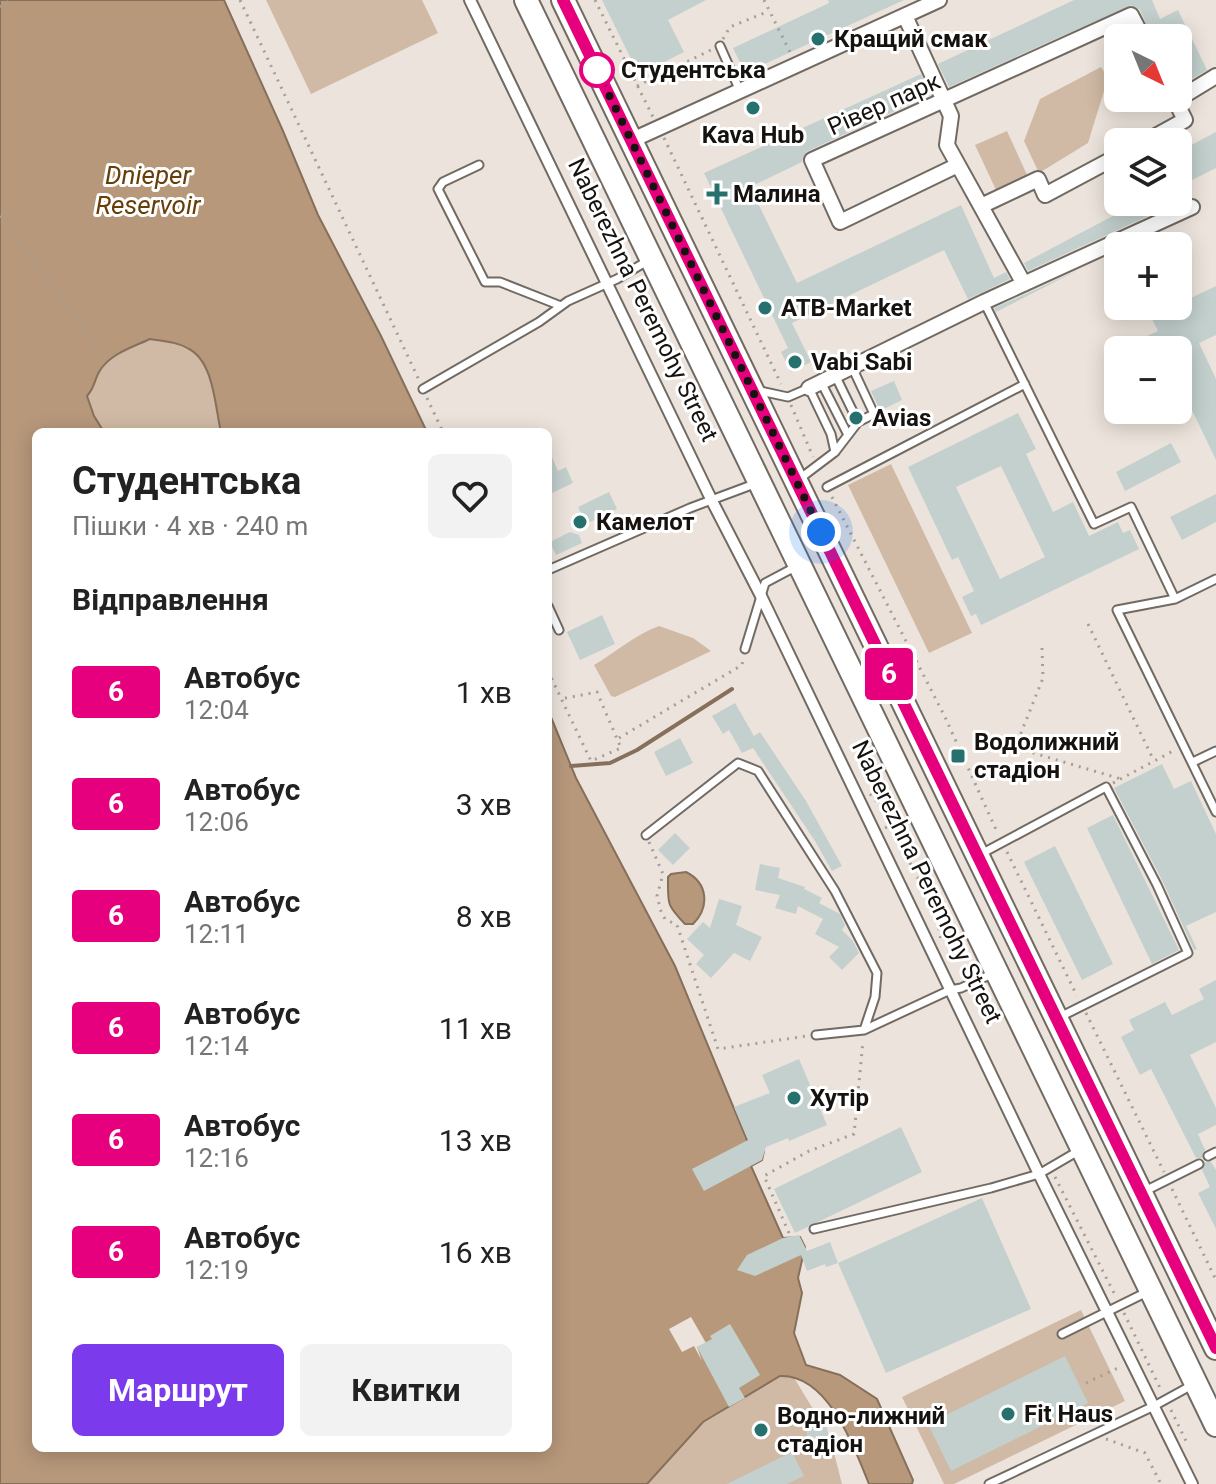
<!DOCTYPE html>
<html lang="uk">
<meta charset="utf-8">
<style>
:root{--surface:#fff;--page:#f2f2f2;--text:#222;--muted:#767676;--accent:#7c3aed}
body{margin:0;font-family:Roboto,sans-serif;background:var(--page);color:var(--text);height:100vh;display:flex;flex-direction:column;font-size:30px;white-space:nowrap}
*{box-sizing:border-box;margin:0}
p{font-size:26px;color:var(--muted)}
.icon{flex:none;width:44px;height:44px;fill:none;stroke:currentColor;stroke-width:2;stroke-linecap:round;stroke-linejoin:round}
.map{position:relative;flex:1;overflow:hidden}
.details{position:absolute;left:32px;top:428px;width:520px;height:1024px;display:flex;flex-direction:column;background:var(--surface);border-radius:12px;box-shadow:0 4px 20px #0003}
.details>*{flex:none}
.badge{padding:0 16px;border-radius:6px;font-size:28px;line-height:52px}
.needle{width:52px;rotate:137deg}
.buttons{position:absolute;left:1104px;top:24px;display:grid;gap:16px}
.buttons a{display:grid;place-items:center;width:88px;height:88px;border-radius:12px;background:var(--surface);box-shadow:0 4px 20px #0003;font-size:40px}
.you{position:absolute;width:40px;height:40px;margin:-20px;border:6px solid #fff;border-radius:50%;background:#1a73e8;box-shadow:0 0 0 12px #1a73e833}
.map>.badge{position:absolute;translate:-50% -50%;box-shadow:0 0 0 4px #fff}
h2{padding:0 40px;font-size:30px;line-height:72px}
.round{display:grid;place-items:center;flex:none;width:84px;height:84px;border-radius:12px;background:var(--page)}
.overview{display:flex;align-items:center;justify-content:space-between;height:136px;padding:0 40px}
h1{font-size:38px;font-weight:700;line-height:60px}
.action{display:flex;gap:16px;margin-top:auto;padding:16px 40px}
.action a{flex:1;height:92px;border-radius:12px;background:var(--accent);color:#fff;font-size:32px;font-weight:700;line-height:92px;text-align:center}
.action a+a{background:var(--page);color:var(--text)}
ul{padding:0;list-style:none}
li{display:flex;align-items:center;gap:24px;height:112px;padding:0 40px}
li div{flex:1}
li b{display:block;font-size:30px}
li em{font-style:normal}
li .badge{min-width:88px;font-weight:700;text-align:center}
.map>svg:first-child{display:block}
.green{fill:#d0baa5}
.water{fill:#b7987b;stroke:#86705b;stroke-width:2}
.pier{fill:#ece4dc}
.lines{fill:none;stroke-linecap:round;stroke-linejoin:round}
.stream{stroke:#86705b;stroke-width:4}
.building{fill:#c3d0ce;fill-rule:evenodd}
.service-casing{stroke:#716a63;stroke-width:11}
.pedestrian-casing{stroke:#716a63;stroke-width:14}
.minor-casing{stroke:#716a63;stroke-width:18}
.primary-casing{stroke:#716a63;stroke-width:26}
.path{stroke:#a49e98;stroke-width:3;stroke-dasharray:2 6;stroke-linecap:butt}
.service{stroke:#fff;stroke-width:7}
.pedestrian{stroke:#fff;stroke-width:10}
.minor{stroke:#fff;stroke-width:14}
.primary{stroke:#fff;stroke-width:22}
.line-casing{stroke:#fff;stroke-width:18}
.line{stroke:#e6007e;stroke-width:12}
.walk{stroke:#151210;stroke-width:8;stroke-dasharray:0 14.4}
.poi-dot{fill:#26706d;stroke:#fff;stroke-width:3}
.stop-dot{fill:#fff;stroke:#e6007e;stroke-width:4}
.labels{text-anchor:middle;stroke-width:6;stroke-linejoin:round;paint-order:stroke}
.poi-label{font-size:24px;font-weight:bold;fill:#151210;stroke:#fff;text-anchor:start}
.stop-label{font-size:24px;font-weight:bold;fill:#151210;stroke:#fff;text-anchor:start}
.street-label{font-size:24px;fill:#151210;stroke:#fff}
.water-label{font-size:26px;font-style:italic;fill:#673d08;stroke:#fff}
</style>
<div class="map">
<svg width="1216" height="1484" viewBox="0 0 1216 1484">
<rect width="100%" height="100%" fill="#ece4dc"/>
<path class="green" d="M266,0H422L438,33L311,94Z
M1101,67L1108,78L1088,143L1039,173L1024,141L1040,99Z
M1007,131L1028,177L997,192L975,145Z
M150,339C163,341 177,343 189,349C214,362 215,407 221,432H104L94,416L87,396C95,388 94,382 99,372C109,354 133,347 150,339Z
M891,464L972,633L929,653L848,485Z
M659,626L693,638L711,651L615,697L611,696L594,665C616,652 636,634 659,626Z
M1081,1310L1125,1401L954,1484H944L902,1397Z
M780,1376H793L830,1437L842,1484H647L703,1423Z"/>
<path class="water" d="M0,0H224L283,131L318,215L381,336L427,432H221C215,407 214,362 189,349C178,342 163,341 150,339C133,347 109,354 99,372C94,381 95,387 87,396L94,416L104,432H36V1448H548V710L576,778L675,966L747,1140L760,1142L764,1151L762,1160L751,1166L783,1238L800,1237L805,1247L798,1278L802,1293L794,1333L806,1365L840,1375L877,1399L913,1480L912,1484H869C854,1447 828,1374 780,1376L703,1422L647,1484H0Z
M686,872C708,883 710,907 693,924H685C666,904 668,904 668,877L671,874Z"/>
<path class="pier" d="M691,1317L706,1343L697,1347L702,1361L694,1346L682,1352L669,1329Z"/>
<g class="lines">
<path class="stream" d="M571,766L610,763L637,750L732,689"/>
</g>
<path class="building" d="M602,0H706L668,20L684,52L639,75Z
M828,0H904L745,73L733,48L829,3Z
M1074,0H1152L1160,19L1178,10L1207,70L1178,87V38H1153L1140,10L1131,5L949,87L938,64Z
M921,74L930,95L808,151L804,155L802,162L750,187L797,283L961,205L994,278L1006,272L1010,279L968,299L944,250L792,323L811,362L791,372L781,352L788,348L704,173Z
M1216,132V168L1178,187V152Z
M1139,202H1155L1159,211L1028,271L1024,263Z
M1080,269L996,312L994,308L1028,293Z
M1216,286V335L1199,343L1216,379V460L1178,381V350H1151L1145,337L1158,331L1151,317Z
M894,381L902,400L880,411L871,391Z
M1018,413L1036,449L1026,454L1053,512L1073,502L1089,536L1118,522L1123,533L1130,530L1139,549L981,625L976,614L971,616L962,597L974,591L958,557L952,560L908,467ZM1001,466L1045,557L1000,579L956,487Z
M1171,443L1181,462L1125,491L1116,472Z
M548,448L558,471L566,467L573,483L548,495Z
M609,492L617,509L586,524L578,507Z
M1216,494V522L1182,540L1170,517Z
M570,532L579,535L582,543L556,555L550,542Z
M602,615L615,644L580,660L567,632Z
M735,703L754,736L760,732L806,801L842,866L832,871L815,841L753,748L742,753L729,730L723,734L712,716Z
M680,738L693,763L666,776L654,752Z
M1162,764L1174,789L1191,781L1216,834V912L1186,926L1197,949L1194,950L1163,882L1114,788Z
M1113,815L1179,950L1152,964L1087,828Z
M675,833L690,848L673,865L658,850Z
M1055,846L1113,964L1082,980L1024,862Z
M760,864L780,868L778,878L805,887L804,889L822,898L819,903L840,914L845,925L842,930L853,941L859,953L842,970L829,957L839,947L815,934L823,919L798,906L796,914L775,908L780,895L755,890Z
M719,899L742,906L736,925L762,937L750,961L734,953L711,978L696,964L704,955L687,939L703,922L710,928Z
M1216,980V1042L1190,1055L1216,1108V1125L1198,1134L1205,1150L1202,1158H1196L1151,1069L1140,1075L1121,1037L1134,1030L1129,1020L1165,1002L1172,1015L1204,999L1199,989Z
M799,1059L827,1125L789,1141L788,1138L766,1147L762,1160L704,1191L692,1169L748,1140L734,1107L770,1093L762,1075Z
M901,1127L922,1172L795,1233L774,1189Z
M1205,1162H1211L1216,1170V1229L1198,1193L1210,1187L1202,1170Z
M982,1198L1031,1309L886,1373L838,1263Z
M799,1235L807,1251L830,1242L838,1263L826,1267L825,1264L807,1271L801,1255L755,1276L737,1270L747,1255L783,1238Z
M730,1324L760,1375L739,1388L745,1398L729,1407L697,1347L712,1339L710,1336Z
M1065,1356L1088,1403L951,1471L928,1424Z
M823,1414L829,1436L809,1441L803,1420Z
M792,1452L804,1476L787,1484H727Z"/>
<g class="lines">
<defs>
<path id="service" d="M720,46L740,91
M479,165L443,182L438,189L485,282H500L561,306
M984,302L1094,524L1131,507L1175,599
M835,375L858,422
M821,382L848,435
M423,389L539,322L568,301L617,279L649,260
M756,390L788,397L809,388L831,434L835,452L798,480
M835,452L858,422L874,414L852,367
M827,487L1025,384
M548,570L690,508L757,483
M1216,579L1175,599L1117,610L1216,812
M548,606L559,630
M745,649L765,583L797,566
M1193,762L1216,751
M646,835L738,763L758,771L835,891L877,973L875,997L864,1030
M979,855L1106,787L1157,885L1188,953L1058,1018
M816,1035L864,1030L950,990L961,988L994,973
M1208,1156L1216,1152
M1143,1192L1199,1164
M814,1229L991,1188L1039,1174L1080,1150
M1062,1334L1149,1291
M989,1484L1154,1406L1194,1384"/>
<path id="pedestrian" d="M470,0L712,501L760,594L1039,1174L1192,1484"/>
<path id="minor" d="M905,16L951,116L947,145L1024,284
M1175,101L1216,76
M630,141L939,0
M1145,142L1185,120L1174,98
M958,165L840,222L812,160L1131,15L1143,38
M981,206L1038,179L1045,195L1118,156
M809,388L984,302L1192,207"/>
<path id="primary" d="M526,0L1216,1425
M563,0L1216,1348"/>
</defs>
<use href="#service" class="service-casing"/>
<use href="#pedestrian" class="pedestrian-casing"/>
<use href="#minor" class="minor-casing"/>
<use href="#primary" class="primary-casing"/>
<path class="path" d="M240,0L419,380
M595,0L653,117
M764,0L791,54
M0,7L11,0
M723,39L730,27L769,11
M637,86L713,49
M664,138L781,384
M0,216L108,361
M427,398L443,432
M791,405L813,457
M832,497L945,717L998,834
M1088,624L1154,761
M1042,648L1043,678L1017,743L1020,749L1121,779
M548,671L591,761L621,748L597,692L561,699
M619,738L742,665L743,660
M1113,783L1173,751
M870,794L880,805L936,913L941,940
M885,828L903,820
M649,842L663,874L657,896L661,911L665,919L677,925L718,1049L807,1036
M1007,852L1077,996
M1086,1013L1164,1172
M1055,1177L1115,1295
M1172,1189L1216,1280
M789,1233L764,1176L809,1151L854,1134L863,1041
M1124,1313L1162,1392
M1086,1383L1122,1366
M1171,1410L1187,1443
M1106,1439L1145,1453L1161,1484"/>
<use href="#service" class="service"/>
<use href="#pedestrian" class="pedestrian"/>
<use href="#minor" class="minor"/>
<use href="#primary" class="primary"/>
</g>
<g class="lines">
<defs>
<path id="line" d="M563,0L1216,1348"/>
</defs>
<use href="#line" class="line-casing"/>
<use href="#line" class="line"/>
<path class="walk" d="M597,70L821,532"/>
</g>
<g class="poi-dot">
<circle cx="818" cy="39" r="8"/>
<circle cx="753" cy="108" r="8"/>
<path d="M713 182h8v8h8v8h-8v8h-8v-8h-8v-8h8z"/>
<circle cx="765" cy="308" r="8"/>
<circle cx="795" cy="362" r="8"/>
<circle cx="856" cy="418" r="8"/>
<circle cx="580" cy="522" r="8"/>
<rect x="950" y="748" width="16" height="16" rx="4"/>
<circle cx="794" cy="1098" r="8"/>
<circle cx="1008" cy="1414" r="8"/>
<circle cx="761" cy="1430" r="8"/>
</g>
<circle class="stop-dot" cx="597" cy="70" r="16"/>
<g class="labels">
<g class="poi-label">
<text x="834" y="47">Кращий смак</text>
<text x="753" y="143" text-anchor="middle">Kava Hub</text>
<text x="733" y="202">Малина</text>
<text x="781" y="316">ATB-Market</text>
<text x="811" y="370">Vabi Sabi</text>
<text x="872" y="426">Avias</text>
<text x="596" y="530">Камелот</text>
<text x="974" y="750">Водолижний<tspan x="974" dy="28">стадіон</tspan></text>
<text x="810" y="1106">Хутір</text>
<text x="1024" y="1422">Fit Haus</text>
<text x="777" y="1424">Водно-лижний<tspan x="777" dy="28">стадіон</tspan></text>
</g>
<g class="stop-label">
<text x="621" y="78">Студентська</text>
</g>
<g class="street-label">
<text transform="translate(884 104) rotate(-24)" y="8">Рівер парк</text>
<text transform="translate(643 300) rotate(64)" y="8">Naberezhna Peremohy Street</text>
<text transform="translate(927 882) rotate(64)" y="8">Naberezhna Peremohy Street</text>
</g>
<g class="water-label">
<text x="148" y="184">Dnieper<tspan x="148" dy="30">Reservoir</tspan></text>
</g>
</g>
</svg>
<div class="buttons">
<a><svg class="needle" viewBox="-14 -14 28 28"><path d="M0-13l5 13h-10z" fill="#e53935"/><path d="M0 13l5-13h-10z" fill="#767676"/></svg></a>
<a><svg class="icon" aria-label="layers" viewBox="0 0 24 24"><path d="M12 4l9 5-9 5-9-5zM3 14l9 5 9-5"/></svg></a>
<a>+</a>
<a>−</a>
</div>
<div class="you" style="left:821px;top:532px"></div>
<b class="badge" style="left:889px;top:674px;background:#e6007e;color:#fff">6</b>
<section class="details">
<div class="overview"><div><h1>Студентська</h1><p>Пішки · 4 хв · 240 m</p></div><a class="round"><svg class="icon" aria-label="heart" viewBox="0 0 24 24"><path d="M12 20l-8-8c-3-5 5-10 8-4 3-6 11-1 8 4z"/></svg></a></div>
<h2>Відправлення</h2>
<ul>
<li><span class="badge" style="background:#e6007e;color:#fff">6</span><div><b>Автобус</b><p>12:04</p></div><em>1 хв</em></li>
<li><span class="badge" style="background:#e6007e;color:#fff">6</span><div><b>Автобус</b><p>12:06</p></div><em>3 хв</em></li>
<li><span class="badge" style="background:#e6007e;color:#fff">6</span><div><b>Автобус</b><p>12:11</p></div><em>8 хв</em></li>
<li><span class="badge" style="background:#e6007e;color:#fff">6</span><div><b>Автобус</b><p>12:14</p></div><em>11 хв</em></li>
<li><span class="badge" style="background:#e6007e;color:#fff">6</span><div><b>Автобус</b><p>12:16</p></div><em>13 хв</em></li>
<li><span class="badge" style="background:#e6007e;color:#fff">6</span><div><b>Автобус</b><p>12:19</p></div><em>16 хв</em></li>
</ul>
<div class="action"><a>Маршрут</a><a>Квитки</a></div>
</section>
</div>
